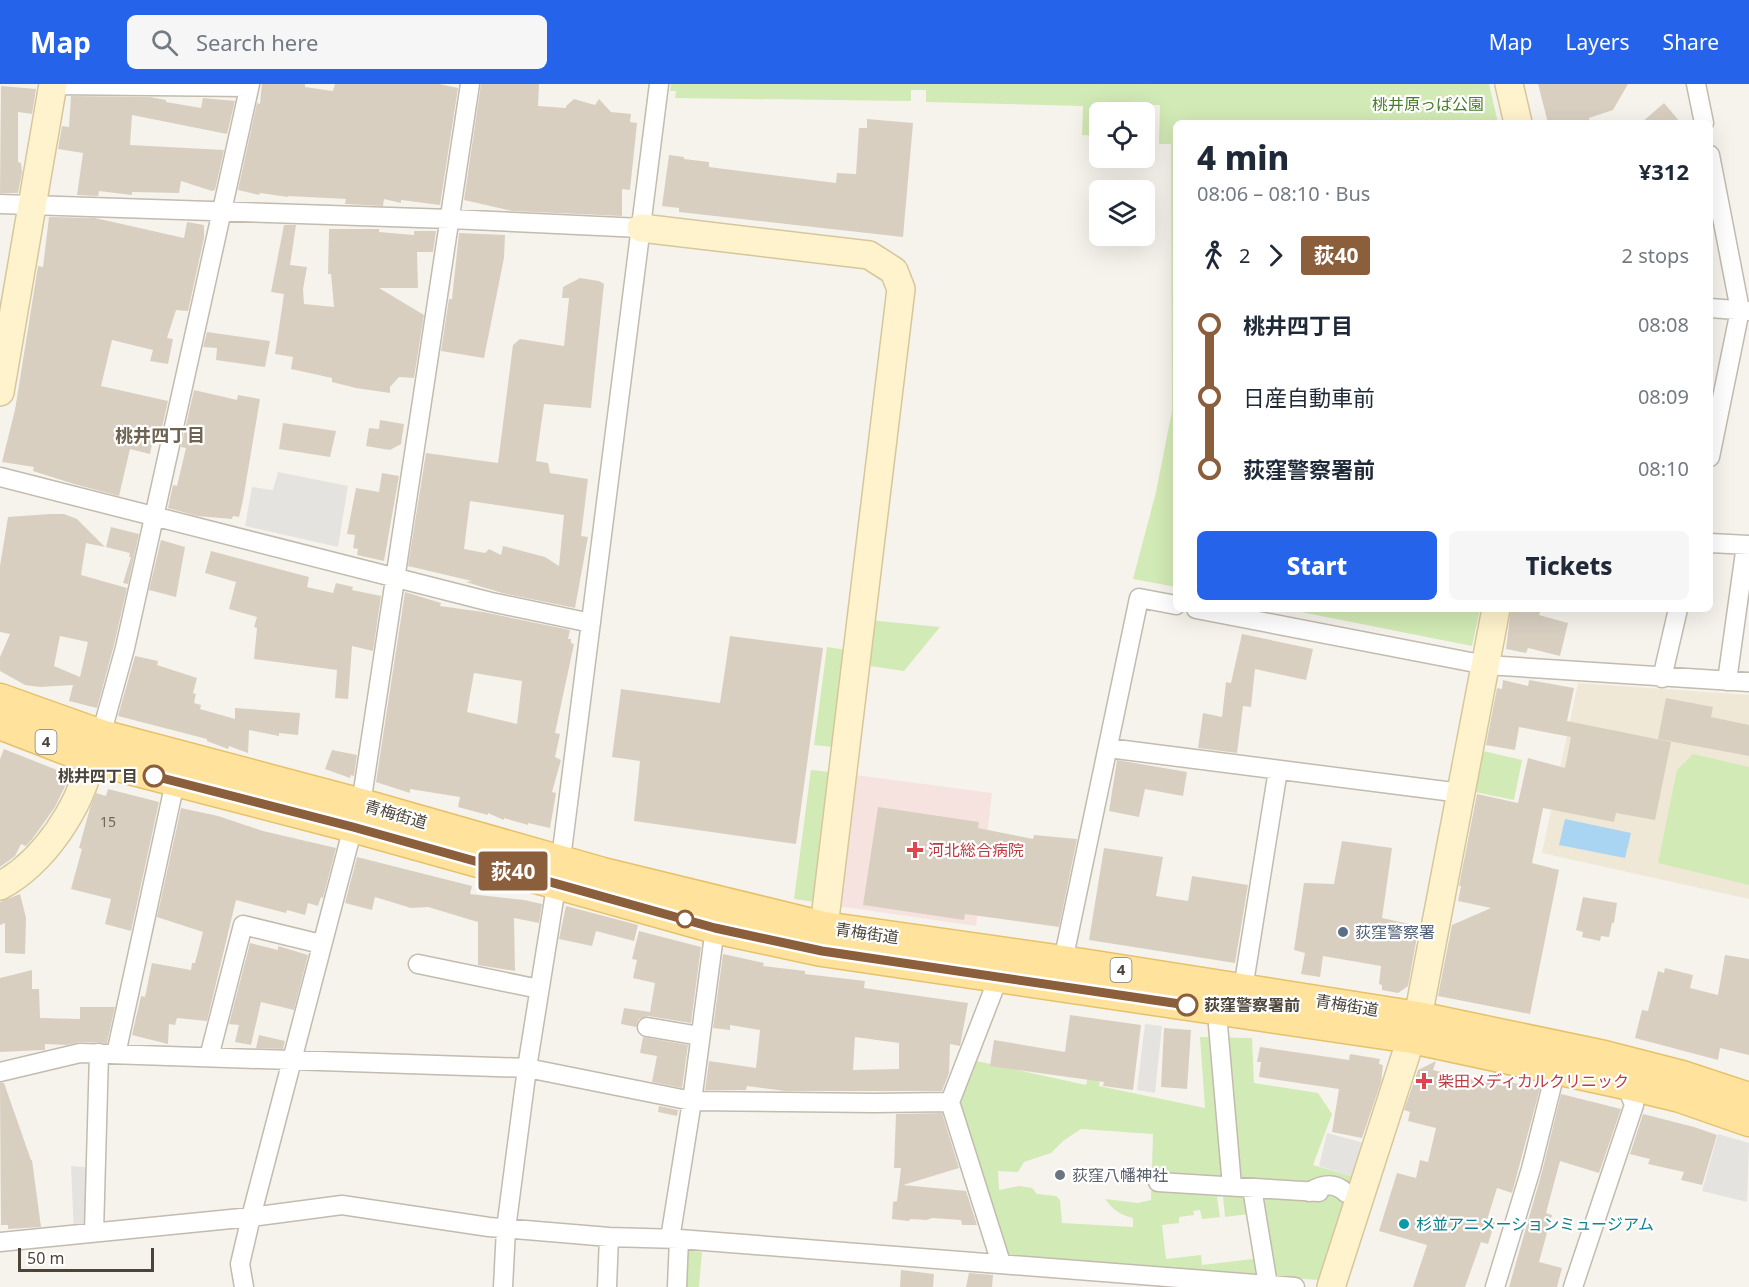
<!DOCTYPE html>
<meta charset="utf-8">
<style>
:root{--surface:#fff;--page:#f6f6f7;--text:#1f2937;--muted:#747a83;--accent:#2563eb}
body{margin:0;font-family:"Noto Sans","Noto Sans JP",sans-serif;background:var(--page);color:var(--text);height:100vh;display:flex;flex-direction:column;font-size:22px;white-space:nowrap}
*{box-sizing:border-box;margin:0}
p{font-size:20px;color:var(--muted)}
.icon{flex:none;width:33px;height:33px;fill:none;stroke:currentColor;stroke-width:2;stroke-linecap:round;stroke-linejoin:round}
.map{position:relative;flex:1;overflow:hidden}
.drawer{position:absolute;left:1173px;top:36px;width:540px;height:492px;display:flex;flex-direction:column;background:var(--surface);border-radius:9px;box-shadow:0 6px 24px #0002}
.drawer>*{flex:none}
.badge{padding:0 12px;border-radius:4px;font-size:21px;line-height:39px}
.buttons{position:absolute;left:1089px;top:18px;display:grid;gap:12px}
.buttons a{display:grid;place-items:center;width:66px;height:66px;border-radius:9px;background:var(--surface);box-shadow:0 6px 24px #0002;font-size:30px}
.scale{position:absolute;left:18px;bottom:15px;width:136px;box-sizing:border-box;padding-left:6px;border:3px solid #4b4439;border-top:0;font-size:16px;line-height:21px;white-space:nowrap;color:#4b4439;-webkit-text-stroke:4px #fff;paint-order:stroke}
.map>.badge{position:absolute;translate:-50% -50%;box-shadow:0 0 0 3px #fff}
.legs{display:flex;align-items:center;gap:9px;height:66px;padding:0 24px;font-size:20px}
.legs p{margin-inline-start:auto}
.head{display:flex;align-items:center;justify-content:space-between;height:102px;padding:0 24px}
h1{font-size:33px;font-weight:800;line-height:45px}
.action{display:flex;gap:12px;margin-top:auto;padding:12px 24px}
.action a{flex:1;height:69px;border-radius:9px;background:var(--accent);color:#fff;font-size:24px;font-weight:800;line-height:69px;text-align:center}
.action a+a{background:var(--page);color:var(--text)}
ul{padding:0 24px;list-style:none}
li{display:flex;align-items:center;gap:21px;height:72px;font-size:22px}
li i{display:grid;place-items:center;width:9px;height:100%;margin:0 8px;background:currentColor}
li i::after{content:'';width:15px;height:15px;margin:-8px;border:4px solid;border-radius:50%;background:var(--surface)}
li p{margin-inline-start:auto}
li:first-child i{background:linear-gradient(#0000 50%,currentColor 0)}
li:last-child i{background:linear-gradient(currentColor 50%,#0000 0)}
header{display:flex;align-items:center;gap:36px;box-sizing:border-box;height:84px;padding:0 30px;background:var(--accent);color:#fff}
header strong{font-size:28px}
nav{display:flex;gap:33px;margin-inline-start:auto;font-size:21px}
.search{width:420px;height:54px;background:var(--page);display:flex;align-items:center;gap:15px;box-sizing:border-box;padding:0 21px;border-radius:9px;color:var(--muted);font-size:22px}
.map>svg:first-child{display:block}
.education{fill:#efe8d6}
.medical{fill:#f6e3e0}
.green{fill:#d2eab5;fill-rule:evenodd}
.parking{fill:#e5e3e0}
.water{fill:#a9d4f2}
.building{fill:#d8cfc1;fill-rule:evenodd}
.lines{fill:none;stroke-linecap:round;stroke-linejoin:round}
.street-casing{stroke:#c2bbae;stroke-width:21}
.secondary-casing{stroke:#d6c79b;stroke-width:30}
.primary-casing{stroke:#e6c16a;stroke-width:33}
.street{stroke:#fff;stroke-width:18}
.secondary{stroke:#fff3cd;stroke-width:27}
.primary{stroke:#ffe39c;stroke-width:30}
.line-1-casing{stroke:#fff;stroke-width:14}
.line-1{stroke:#8b5e3c;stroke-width:9}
.stop-1-dot{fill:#fff;stroke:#8b5e3c;stroke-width:3}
.health-dot{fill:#e0444e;stroke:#fff;stroke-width:2}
.service-dot{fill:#5c6f8a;stroke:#fff;stroke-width:2}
.worship-dot{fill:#6b7280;stroke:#fff;stroke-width:2}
.culture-dot{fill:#0f9aa8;stroke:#fff;stroke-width:2}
.labels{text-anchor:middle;stroke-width:4.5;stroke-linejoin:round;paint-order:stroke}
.number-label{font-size:14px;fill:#6e675b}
.shield{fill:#fff;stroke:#817c74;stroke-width:1.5}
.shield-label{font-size:15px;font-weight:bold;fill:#4b4439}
.park-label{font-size:16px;fill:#4a7f2a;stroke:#fff}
.stop-label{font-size:16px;font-weight:bold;fill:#4b4439;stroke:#fff;text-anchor:end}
.street-label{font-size:16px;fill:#4b4439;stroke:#fff}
.health-label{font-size:16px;fill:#be3a42;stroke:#fff;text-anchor:start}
.service-label{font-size:16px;fill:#4e5e75;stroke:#fff;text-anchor:start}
.worship-label{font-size:16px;fill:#5b616d;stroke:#fff;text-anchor:start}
.culture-label{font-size:16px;fill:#0d838f;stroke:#fff;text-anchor:start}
.neighbourhood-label{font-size:18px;font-weight:bold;fill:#6e6250;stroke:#fff}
</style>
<header>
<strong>Map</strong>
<div class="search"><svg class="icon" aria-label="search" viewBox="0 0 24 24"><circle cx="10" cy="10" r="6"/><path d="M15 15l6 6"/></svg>Search here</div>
<nav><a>Map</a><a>Layers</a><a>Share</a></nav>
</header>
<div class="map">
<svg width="1749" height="1203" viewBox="0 0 1749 1203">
<rect width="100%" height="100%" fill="#f6f3ec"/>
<path class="education" d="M1578,599L1749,611V815L1542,769Z"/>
<path class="medical" d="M855,691L992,709L976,842L838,822Z"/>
<path class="green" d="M671,0H1489L1498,39H1176V503L1133,495L1156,408L1172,327L1171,60H1159L1160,21L1119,20V28H1100L1099,52L1082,51L1083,22L926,18V6H911V17L675,14L676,7H670Z
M1286,525H1480L1472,562Z
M869,536L940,543L904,587L863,581Z
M827,563L853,567L841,664L814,661Z
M1483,667L1522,676L1514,716L1475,708Z
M1693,670L1749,683V801L1658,779L1677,686Z
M811,686L839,689L822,819L794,815Z
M1099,945L1108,947L1099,1002L1205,1024L1200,953L1252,954L1254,999L1318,1009L1332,1030L1313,1081L1361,1095L1319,1196L1007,1175L958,1017L972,976L1086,1001ZM1081,1045L1153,1050L1151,1116L1138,1119L1105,1115C1113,1126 1120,1131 1133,1134V1143L1062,1139L1060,1116L1056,1112L1037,1110L1032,1104L1019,1102L999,1106L998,1087L1018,1088L1024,1078L1051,1069L1063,1057ZM1223,1112L1225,1133L1248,1130L1253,1175L1202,1181L1201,1171L1166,1175L1162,1141L1179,1139V1133L1194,1131L1193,1127L1200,1126L1202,1135L1220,1133L1217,1113Z
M686,1166L702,1168L699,1203H684Z"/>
<path class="parking" d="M278,388L348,402L338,463L245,442L252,403L273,406Z
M1145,940L1162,942L1155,1009L1137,1006Z
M1327,1049L1364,1059L1354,1093L1319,1082Z
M1718,1050L1749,1059L1747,1118L1702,1107Z
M71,1082L96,1084L94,1148L74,1151Z"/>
<path class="water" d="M1565,735L1631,749L1625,774L1559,761Z"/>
<path class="building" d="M262,0H305V3L333,7L335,0H439L458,4L440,121L401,116V119L384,115L383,122L345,120L346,115L288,112V113L260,109L259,111L238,106L257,19L260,20Z
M481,0H539L538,22L566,24V22L574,15L595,21L599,15L611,28L631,30L630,38L637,39L630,106L622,105V132L512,127L464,116Z
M1538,0H1628L1613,26L1589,34L1590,39H1548Z
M1,2L36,5L32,30L18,28V78L21,79L22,89L18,109H0Z
M71,12L150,13L166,16V18L201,24L203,14L235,17L227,50L132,31L130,61L224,66L215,106L212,107L181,97L179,109L132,108V111L99,107L98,112L77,111L83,69L58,65L62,42L69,43Z
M1664,19L1681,39H1641L1656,26Z
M867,35L913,39L903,153L679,128V124L662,122L669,71L684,73V75L709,78V83L836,99L837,89L856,90L859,44H867Z
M49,133L95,134L184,154L187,138L204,141V154L188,227L176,226L167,254L173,255L168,280L150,277L153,266L112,256L101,302L168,317L159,357L153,355L150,370L130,365L119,412L74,400L33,387L34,383L2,378L15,326L38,182L43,183Z
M284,141H296L290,181L307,183L303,205L304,220L334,223L331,190H328L329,145H379V148L414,151V147H436L433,168H417L418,204H379L424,231L414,294L399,293L390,303V309L356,304L332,298V294L291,285L293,273L275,270L284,210L271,208Z
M459,149L505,151L504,174L484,274L441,267L449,215H452Z
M580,194L599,197L604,200L591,324L544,320L536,377L548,379L550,389L588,395L581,452L588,453L575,524L502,509L466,498L472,497L408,482L426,369L498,379L513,261L520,255L564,262L569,214H562L563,203ZM470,417L564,431L559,482L545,473L503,462L501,471L489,465L485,469L464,465Z
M207,248L270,257L265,283L216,276L217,264L203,263Z
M194,306L237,316L238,311L260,315L243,416L239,433L233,432L232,435L197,432L168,424L173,401L177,402L186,364L181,363Z
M380,336L404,340L401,360L390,366L366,362L369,344L379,345Z
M283,339L336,347L330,373L279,365Z
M382,389L399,392L384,477L357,471L358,465L353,464L355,451L347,450L356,404L379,408Z
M50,430H64L77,435L105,463L86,459L81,491L127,504L114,561L97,624L69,617L73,601L40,603L25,601L0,587V573L10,550L0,548V482L8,433ZM60,552L88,558L80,593L54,582Z
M111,443L139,450L128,500L123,499L131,473H129L130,469L106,463Z
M161,456L185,463L176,513L149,506Z
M211,467L309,493L307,503L333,509L336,499L353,503L352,506L381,512L373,567L352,562L348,615L335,614L337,586L254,575L257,544L254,543L257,533L229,525L236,498L205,489Z
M405,508L441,519L440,522L483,528L570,546L568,555H571V559L574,560L555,649L560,650L555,673L561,676L552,708L556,709L550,744L528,739V741L504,734V736L488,729V731L458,723L460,713L410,705V709L376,698ZM474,589L522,597L517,640L467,628Z
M1511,525H1528L1540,528L1539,531L1568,539L1560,572L1528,564L1526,569L1506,565Z
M1242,550L1313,565L1306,596L1255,585L1251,623L1243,622L1237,669L1198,664L1203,629L1222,633L1226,598L1231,599Z
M730,552L823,564L796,760L634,737L640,677L612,673L621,605L720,619Z
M135,572L158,577L157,581L197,594L193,609L196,610L194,619L201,621L200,625L235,635V624L300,629L298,651L279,649V652L249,646L248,669L229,662L228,665L207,657V655L118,632Z
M1503,596L1528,602L1529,596L1574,604L1567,637L1671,658L1655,736L1616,729L1614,738L1543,724L1532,779L1559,786L1530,930L1438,912L1452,841L1491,824L1458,817L1461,802H1459L1477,710L1518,719L1528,674L1565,684L1571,653L1519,643L1515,666L1486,661L1497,604L1502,605Z
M1666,614L1713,623L1711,633L1749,641V672L1658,655Z
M4,665L67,690V698L55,723L33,754L26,762L21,760L15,772L0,783V675Z
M332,666L357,671L354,692L351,691L350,694L325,685Z
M1117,676L1187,688L1183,712L1145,705L1139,733L1109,727Z
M108,705L159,718L131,847L105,840L111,815L71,805L82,765L79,764L90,724L96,709L106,712Z
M878,723L979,738L978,744L1033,755L1034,751L1077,755L1059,843L965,830L964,836L863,821Z
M181,724L218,732L263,747L336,764L323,814L321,813L318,822L308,819L305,831L287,826L286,829L236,816L207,937L177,934L175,941L169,940L168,960L132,951L141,912L145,913L152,879L191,886L192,879H195L203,848L157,833Z
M1342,757L1392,764L1382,834L1419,842L1408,902L1398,909L1382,906V901L1379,900L1381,882L1323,872L1320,893L1301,890L1305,869L1294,866L1304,799L1334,800Z
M1104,764L1163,773L1156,812L1188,817L1192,792L1248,801L1235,879L1089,856Z
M357,773L472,802L470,810L524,816L542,820L539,839L514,834L515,887L478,881V838L428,823L411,824L375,813L372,826L345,819Z
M20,810L26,834L25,870L5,869V839L0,841V818Z
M1583,813L1617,819L1614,839H1612L1609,853L1601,852L1600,857L1582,853L1583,848L1576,846Z
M566,822L638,841L634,857L596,847L592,862L559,855Z
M639,847L701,863L691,939L648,932L639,935L636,943L621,940L624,924L650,928L655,899L633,894L637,876L632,875Z
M250,859L278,866V862L308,871L294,926L261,918L251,961L235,958L239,941L229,940Z
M723,870L764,879L763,882L805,887V890L865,897L864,904L968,919L960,962L950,960L949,989L942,1007H785L747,1002L746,1006H705L709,977L756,984L760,946L730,941V946L713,944ZM855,953L899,959V985L853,986Z
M1725,871L1749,875V971L1720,964L1718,976L1635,954L1642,926L1648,927L1658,887L1664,889L1665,884L1693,891L1690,904L1718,911Z
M32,886V905H39L40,934L80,935V923H115L107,959L80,958L67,961L45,960V966H42L0,968V894Z
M1070,931L1141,941L1133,1006L1103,1002L1104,998L990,982L994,956L1065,968Z
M1164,944L1191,946L1187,1005L1161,1003Z
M259,951L285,957L283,965L256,964Z
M643,953L688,961L682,1004L652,998L657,972L640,969Z
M1260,963L1349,976L1350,970L1380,975L1379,980L1383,981L1381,998L1362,1054L1332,1048L1339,1005L1259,993L1261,978H1257Z
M1436,977L1433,986L1503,1002L1504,997L1540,1004L1512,1109L1497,1104L1487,1136L1495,1138L1488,1160L1481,1158L1465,1203H1413L1427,1161L1379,1147L1397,1089L1416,1094L1420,1076L1428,1078L1436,1044L1408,1037L1410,1028L1404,1026L1418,986Z
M0,999H4L31,1076H32L41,1143L8,1145V1141H1Z
M1561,1010L1621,1025L1599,1089L1560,1077L1546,1129L1552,1131L1539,1178L1562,1184L1557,1203H1509L1542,1088Z
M659,1022L678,1026L677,1032L658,1028Z
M942,1029L959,1084L903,1101L966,1107L977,1141H962L961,1136L932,1134L927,1136L910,1135L909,1137L892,1135L893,1118L897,1117L901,1084H894L896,1030Z
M1643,1030L1694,1043L1717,1051L1702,1101L1681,1096L1684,1088L1648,1080L1650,1075L1630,1070Z
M901,1186L934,1190L933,1203H900Z
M969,1189L993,1191L992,1203H966Z"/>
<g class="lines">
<defs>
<path id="street" d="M1696,0L1704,39
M53,1L249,3
M1710,71L1740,226L1710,373
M0,120L450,135L641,144
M1710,224L1749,227
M0,393L491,518L591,539
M1710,459L1749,461
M1196,525L1486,581L1749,598
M1662,594L1678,525
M1727,597L1746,461
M101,651L125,564L250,0
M1108,664L1461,709
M361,720L470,0
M1063,877L1139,514L1176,521
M418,880L539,905
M999,892L950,1018L1001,1179
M1243,905L1278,686
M1218,941L1232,1102
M647,943L700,952
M116,970L175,698
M209,973L243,841L321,860
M0,988L80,969L527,984L692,1017L874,1019L950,1018
M1158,1098L1319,1108
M1252,1104L1268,1201
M1309,1108C1322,1100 1335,1098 1346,1109
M94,1148L99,969
M670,1155L692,1017L715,844
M0,1158L251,1133L342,1121L489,1143L609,1153L679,1155L1295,1203
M244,1203L240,1180L251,1133L353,743
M503,1203L506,1145L527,984L563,759L659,0
M607,1203L609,1153
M677,1203L679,1155
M1495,1203L1531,1085L1556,985
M1573,1203L1634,1021L1626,1000"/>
<path id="secondary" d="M1509,0L1518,39
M641,144L869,171L894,187L901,205L824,843
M0,308L53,0
M0,802C44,778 80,724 91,675
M1331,1203L1418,933L1496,525"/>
<path id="primary" d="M0,615L101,651L361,720L603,789L824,843L1063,877L1418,933L1604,972L1682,992L1749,1014
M0,640L91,675L353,743L715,844L822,867L1412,954L1626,1000L1680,1013L1749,1037"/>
</defs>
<use href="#street" class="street-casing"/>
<use href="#secondary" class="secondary-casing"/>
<use href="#primary" class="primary-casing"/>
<use href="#street" class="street"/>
<use href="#secondary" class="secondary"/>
<use href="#primary" class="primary"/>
</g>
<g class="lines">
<defs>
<path id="line-1" d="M154,692L353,743L715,844L822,867L1187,921"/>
</defs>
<use href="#line-1" class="line-1-casing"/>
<use href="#line-1" class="line-1"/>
</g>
<g class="stop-1-dot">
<circle cx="154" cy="692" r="10"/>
<circle cx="685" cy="835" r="8"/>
<circle cx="1187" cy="921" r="10"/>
</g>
<g class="health-dot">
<path d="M912 757h6v6h6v6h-6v6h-6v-6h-6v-6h6z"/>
<path d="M1421 988h6v6h6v6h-6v6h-6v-6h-6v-6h6z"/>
</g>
<circle class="service-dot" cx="1343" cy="848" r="6"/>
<circle class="worship-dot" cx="1060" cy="1091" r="6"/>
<circle class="culture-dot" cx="1404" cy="1140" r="6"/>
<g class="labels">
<g class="number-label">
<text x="108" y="743">15</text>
</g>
<g class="shield">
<rect x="35.5" y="646" width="21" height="24" rx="4.5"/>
<rect x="1110.5" y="874" width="21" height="24" rx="4.5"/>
</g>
<g class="shield-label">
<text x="46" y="663">4</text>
<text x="1121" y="891">4</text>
</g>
<g class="park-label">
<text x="1428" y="26">桃井原っぱ公園</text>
</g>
<g class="stop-label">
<text x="138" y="698">桃井四丁目</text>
<text x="1204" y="927" text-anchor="start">荻窪警察署前</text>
</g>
<g class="street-label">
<text transform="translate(396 730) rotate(16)" y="6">青梅街道</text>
<text transform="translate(867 849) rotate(8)" y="6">青梅街道</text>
<text transform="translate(1347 921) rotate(9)" y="6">青梅街道</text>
</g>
<g class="health-label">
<text x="928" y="772">河北総合病院</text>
<text x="1438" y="1003">柴田メディカルクリニック</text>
</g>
<g class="service-label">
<text x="1355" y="854">荻窪警察署</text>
</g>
<g class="worship-label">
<text x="1072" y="1097">荻窪八幡神社</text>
</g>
<g class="culture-label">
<text x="1416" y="1146">杉並アニメーションミュージアム</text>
</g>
<g class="neighbourhood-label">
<text x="160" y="358">桃井四丁目</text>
</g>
</g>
</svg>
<div class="buttons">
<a><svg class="icon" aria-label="locate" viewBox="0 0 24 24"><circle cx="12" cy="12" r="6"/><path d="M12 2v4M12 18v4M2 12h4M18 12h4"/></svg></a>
<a><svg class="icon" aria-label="layers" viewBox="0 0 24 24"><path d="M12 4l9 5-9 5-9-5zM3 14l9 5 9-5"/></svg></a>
</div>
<div class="scale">50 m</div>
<b class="badge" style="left:513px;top:787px;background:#8b5e3c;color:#fff">荻40</b>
<section class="drawer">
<div class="head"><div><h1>4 min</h1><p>08:06 – 08:10 · Bus</p></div><b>¥312</b></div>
<div class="legs"><svg class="icon" aria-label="walk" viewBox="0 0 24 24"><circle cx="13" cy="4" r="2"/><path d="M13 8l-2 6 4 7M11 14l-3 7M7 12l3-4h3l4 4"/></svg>2<svg class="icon" aria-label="forward" viewBox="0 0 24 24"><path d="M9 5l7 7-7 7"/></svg><b class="badge" style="background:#8b5e3c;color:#fff">荻40</b><p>2 stops</p></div>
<ul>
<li><i style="color:#8b5e3c"></i><b>桃井四丁目</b><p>08:08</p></li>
<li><i style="color:#8b5e3c"></i><span>日産自動車前</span><p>08:09</p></li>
<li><i style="color:#8b5e3c"></i><b>荻窪警察署前</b><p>08:10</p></li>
</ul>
<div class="action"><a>Start</a><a>Tickets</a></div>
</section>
</div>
